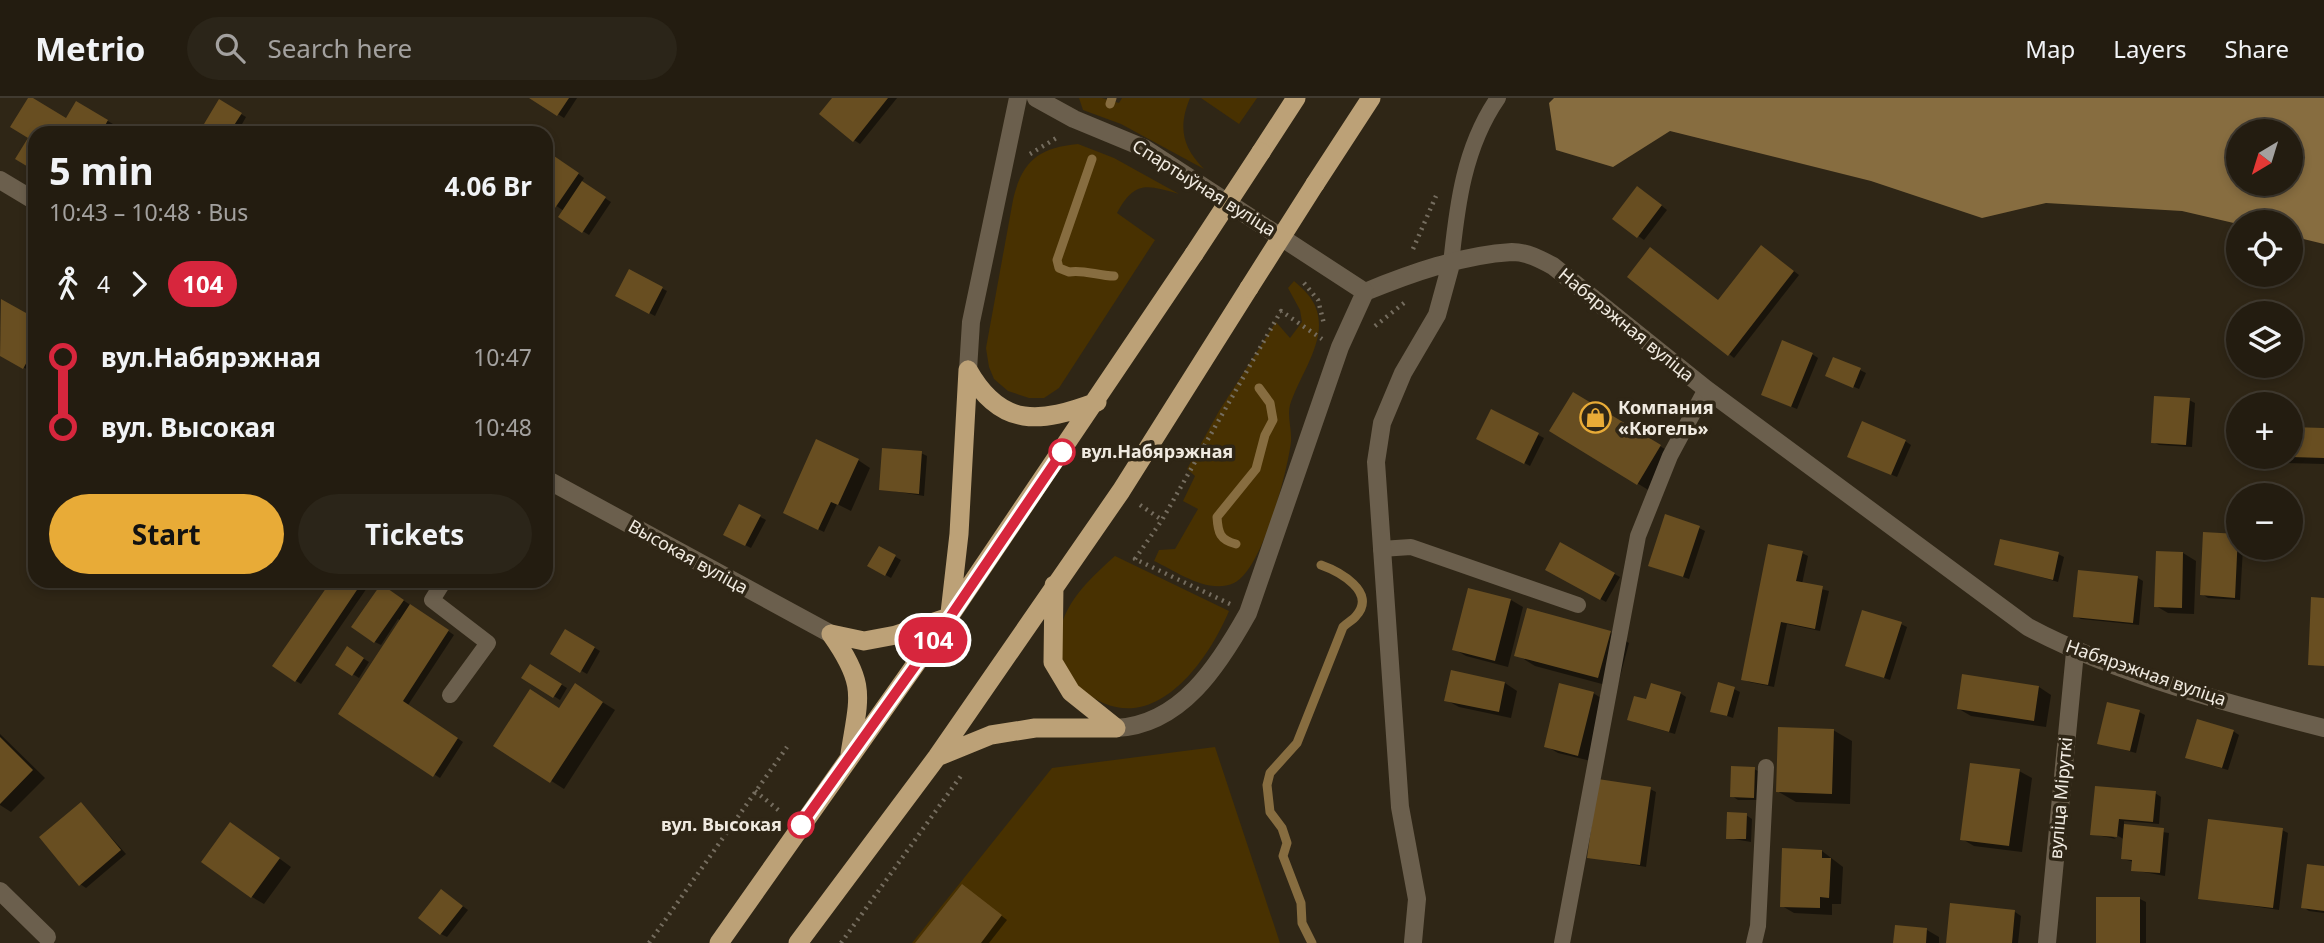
<!DOCTYPE html>
<meta charset="utf-8">
<style>
:root{--surface:#231c10;--page:#2b2519;--text:#f1f3f6;--muted:#a3a19f;--line:#403a30;--accent:#e8ab37}
body{margin:0;font-family:"Noto Sans",sans-serif;background:var(--page);color:var(--text);height:100vh;display:flex;flex-direction:column;font-size:26px;white-space:nowrap}
*{box-sizing:border-box;margin:0}
p{font-size:23px;color:var(--muted)}
.icon{flex:none;width:38px;height:38px;fill:none;stroke:currentColor;stroke-width:2;stroke-linecap:round;stroke-linejoin:round}
.map{position:relative;flex:1;overflow:hidden}
.drawer{position:absolute;left:28px;top:28px;width:525px;height:462px;display:flex;flex-direction:column;background:var(--surface);border-radius:21px;box-shadow:0 4px 10px #0003,0 0 0 2px var(--line)}
.drawer>*{flex:none}
.badge{padding:0 14px;border-radius:23px;font-size:24px;line-height:46px}
.needle{width:46px;rotate:218deg}
.tools{position:absolute;left:2226px;top:21px;display:grid;gap:14px}
.tools a{display:grid;place-items:center;width:77px;height:77px;border-radius:50%;background:var(--surface);box-shadow:0 4px 10px #0003,0 0 0 2px var(--line);font-size:35px}
.map>.badge{position:absolute;translate:-50% -50%;box-shadow:0 0 0 4px #fff}
.legs{display:flex;align-items:center;gap:10px;height:77px;padding:0 21px;font-size:23px}
.legs p{margin-inline-start:auto}
.head{display:flex;align-items:center;justify-content:space-between;height:119px;padding:0 21px}
h1{font-size:38px;font-weight:700;line-height:52px}
.cta{display:flex;gap:14px;margin-top:auto;padding:14px 21px}
.cta a{flex:1;height:80px;border-radius:42px;background:var(--accent);color:#111;font-size:28px;font-weight:700;line-height:80px;text-align:center}
.cta a+a{background:var(--page);color:var(--text)}
ul{padding:0 21px;list-style:none}
li{display:flex;align-items:center;gap:24px;height:70px;font-size:26px}
li i{display:grid;place-items:center;width:10px;height:100%;margin:0 9px;background:currentColor}
li i::after{content:'';width:18px;height:18px;margin:-9px;border:5px solid;border-radius:50%;background:var(--surface)}
li p{margin-inline-start:auto}
li:first-child i{background:linear-gradient(#0000 50%,currentColor 0)}
li:last-child i{background:linear-gradient(currentColor 50%,#0000 0)}
header{display:flex;align-items:center;gap:42px;box-sizing:border-box;height:98px;padding:0 35px;background:var(--surface);border-bottom:2px solid var(--line)}
header strong{font-size:33px}
nav{display:flex;gap:38px;margin-inline-start:auto;font-size:24px}
.search{width:490px;height:63px;background:var(--page);display:flex;align-items:center;gap:18px;box-sizing:border-box;padding:0 24px;border-radius:38px;color:var(--muted);font-size:26px}
.map>svg:first-child{display:block}
.green{fill:#483101}
.water{fill:#876d40;fill-rule:evenodd}
.shadow{fill:#0007}
.lines{fill:none;stroke-linecap:round;stroke-linejoin:round}
.stream{stroke:#876d40;stroke-width:9}
.building{fill:#684e21}
.path{stroke:#756d5f;stroke-width:4.5;stroke-dasharray:2 5;stroke-linecap:butt}
.service{stroke:#6b5f4d;stroke-width:16}
.minor{stroke:#6b5f4d;stroke-width:18}
.tertiary{stroke:#6b5f4d;stroke-width:18}
.trunk{stroke:#bca177;stroke-width:19}
.trunk-bridge{stroke:#bca177;stroke-width:19}
.line-1-casing{stroke:#fff;stroke-width:16}
.line-1{stroke:#d7263d;stroke-width:10}
.stop-1-dot{fill:#fff;stroke:#d7263d;stroke-width:3.5}
.labels{text-anchor:middle;stroke-width:7;stroke-linejoin:round;paint-order:stroke}
.street-label{font-size:18px;fill:#f0eae0;stroke:#2f2616}
.poi-label{font-size:18px;font-weight:bold;fill:#f0eae0;stroke:#2f2616;text-anchor:start}
.stop-label{font-size:18px;font-weight:bold;fill:#f0eae0;stroke:#2f2616;text-anchor:start}
</style>
<header>
<strong>Metrio</strong>
<div class="search"><svg class="icon" aria-label="search" viewBox="0 0 24 24"><circle cx="10" cy="10" r="6"/><path d="M15 15l6 6"/></svg>Search here</div>
<nav><a>Map</a><a>Layers</a><a>Share</a></nav>
</header>
<div class="map">
<svg width="2324" height="845" viewBox="0 0 2324 845">
<rect width="100%" height="100%" fill="#2f2616"/>
<path class="green" d="M1079,0H1102L1119,5L1122,0H1190C1178,29 1182,49 1204,71L1121,26L1083,12Z
M1201,0H1257L1239,26Z
M1078,46L1114,60L1179,96C1147,87 1135,82 1117,115L1155,142L1059,290L1044,300H1029L1008,293L994,281L989,269L986,250L1013,102C1022,63 1038,50 1078,46Z
M1294,183C1308,195 1319,206 1319,227C1319,253 1298,282 1290,307C1287,318 1292,332 1291,344C1287,375 1262,472 1234,485C1208,497 1176,473 1154,463L1159,452L1175,451L1198,411L1183,403L1195,378L1187,371L1219,313L1276,224L1290,240L1302,224L1300,212L1288,190Z
M1115,458L1229,513C1204,572 1145,648 1079,589C1063,574 1057,551 1061,530C1067,501 1094,477 1115,458Z
M1215,649L1280,845H912L1052,670Z"/>
<path class="water" d="M1554,0H2324V146L2291,138V124L2238,126L2182,113L2046,105L1982,120L1871,83L1670,33L1613,69L1556,52L1549,5ZM2238,33H2291V86H2238Z"/>
<path class="shadow" d="M30,0L67,22L77,5L113,26L108,35H35V71L30,39Z
M533,0H577L564,20Z
M835,0H897L860,46L854,42Z
M219,3L246,19L237,35H211Z
M561,63L584,80L581,85L611,104L589,137L560,119L564,113L546,101V72Z
M1643,93L1667,112L1644,142L1614,121Z
M1768,153L1799,177L1734,260L1729,256L1719,204Z
M630,174L667,193L655,218L618,198Z
M2,203L35,222V263L30,273L0,256Z
M1812,256L1818,260L1797,311L1768,299Z
M1860,272L1866,275L1859,291L1833,280Z
M1574,296L1673,356L1650,393L1551,333Z
M2189,302L2195,305L2192,349L2159,347L2153,344Z
M1492,313L1544,340L1530,368L1478,340Z
M2291,330L2324,331V366L2286,365L2275,359H2291Z
M1905,343L1911,347L1897,379L1855,361Z
M921,355L927,358L924,398L881,391Z
M858,362L870,370L851,413L837,406L824,434L791,418Z
M740,408L766,422L751,450L725,437Z
M1699,430L1705,433L1689,481L1656,470Z
M2205,436L2238,438V450H2243L2240,502L2208,500L2202,496Z
M1561,447L1620,479L1606,504L1547,472Z
M880,450L901,462L891,480L870,468Z
M1802,455L1808,458L1802,486L1829,493L1820,533L1787,526L1774,589L1749,584L1743,581Z
M2183,455L2196,463L2194,516L2168,515L2156,508Z
M2058,456L2064,459L2058,484L1996,466Z
M2138,480L2143,483L2139,527L2081,521L2075,518Z
M333,483H363L369,487L301,586L296,583Z
M387,491L454,537L408,607L463,644L440,680L340,616L401,523L398,521L381,547L375,544Z
M1511,502L1523,509L1508,569L1466,558L1454,551Z
M1901,526L1907,529L1890,582L1847,567Z
M565,533L600,553L587,576L552,556Z
M1610,534L1629,545L1617,590L1535,568L1517,557Z
M353,554L369,564L359,580L337,566Z
M531,568L567,590L560,602L524,579Z
M1505,585L1517,593L1511,620L1459,609L1446,602Z
M2039,589L2051,597L2046,629L1971,618L1959,611Z
M1734,591L1740,594L1733,620L1713,613Z
M588,595L615,612L564,691L495,647Z
M1593,595L1606,603L1591,663L1558,655L1546,648Z
M1680,595L1686,599L1675,636L1634,624L1647,604Z
M2139,614L2145,617L2136,655L2099,645Z
M1833,632L1852,643L1850,706L1796,704L1777,693Z
M2233,633L2239,637L2228,672L2193,662Z
M0,636L45,680L11,714L0,707Z
M1754,671L1760,674L1759,702H1738L1732,698Z
M2019,673L2032,680L2022,754L1974,748L1962,741Z
M1650,691L1656,694L1646,769L1589,759Z
M2155,695L2161,699L2159,726L2124,723V728L2169,735L2165,778L2133,772L2134,764L2123,761L2125,742L2110,733L2109,736L2116,741L2092,736Z
M81,706L126,756L86,790L80,786Z
M1746,717L1752,721L1751,744L1728,740Z
M2282,732L2288,735L2279,812L2200,800Z
M243,734L291,769L264,806L252,799Z
M1822,753L1843,769L1841,806H1832V817L1794,815L1782,808Z
M2324,770V815L2309,813L2303,809Z
M963,788L1007,822L989,845H918Z
M448,797L468,812L447,839L441,836Z
M2098,801H2140L2146,804V845H2098Z
M1952,807L2015,814L2021,818L2018,845H1948Z
M1896,829L1927,832L1939,839V845H1895Z"/>
<g class="lines">
<path class="stream" d="M1110,6L1112,0
M1092,61L1057,162L1059,170L1069,174C1083,171 1098,178 1114,178
M1236,446C1220,442 1218,435 1217,419L1256,371L1265,337L1273,322L1270,305L1259,290
M1312,845L1302,825L1301,805L1283,758L1287,745L1282,730L1270,714L1267,687L1270,675L1297,645L1343,529C1347,525 1353,522 1356,518C1378,494 1338,473 1321,467"/>
</g>
<path class="building" d="M28,0H33L66,20L76,3L108,22L101,35H35V73L15,61L28,40L10,29Z
M529,0H569L557,18Z
M832,0H888L853,44L819,16Z
M219,1L242,15L229,35H208L201,31Z
M554,58L579,75L555,110L546,103V69Z
M582,83L606,99L582,135L558,119Z
M1637,88L1662,107L1637,140L1612,121Z
M1761,147L1794,173L1728,258L1627,179L1650,149L1718,202Z
M629,171L663,189L649,216L615,198Z
M1,201L35,220V249L23,271L0,258Z
M1782,242L1813,255L1791,309L1761,297Z
M1833,259L1861,270L1853,290L1825,278Z
M1573,294L1661,347L1637,387L1549,333Z
M2154,298L2190,300L2186,347L2151,345Z
M1491,311L1539,335L1524,366L1476,341Z
M1862,323L1906,342L1891,377L1847,359Z
M2291,329L2324,330V360L2291,359Z
M816,341L859,361L838,407L831,404L818,432L783,415Z
M882,350L922,353L919,396L879,392Z
M739,406L761,417L745,448L723,437Z
M1665,416L1700,428L1683,479L1648,468Z
M2203,434L2238,436L2235,500L2200,497Z
M2000,441L2059,454L2053,482L1994,467Z
M1560,444L1615,475L1600,502L1545,472Z
M1768,446L1803,453L1796,483L1823,488L1815,531L1781,524L1768,587L1741,582Z
M879,448L896,457L885,478L867,468Z
M2156,453L2183,454L2182,510L2154,509Z
M2078,472L2138,478L2133,525L2073,519Z
M331,483H363L295,584L272,568Z
M381,486L404,502L374,545L351,529Z
M1468,490L1511,501L1495,563L1452,552Z
M2311,499L2324,500V568L2308,567Z
M410,506L449,532L403,603L458,640L433,679L338,616Z
M1527,510L1611,533L1598,580L1514,558Z
M1862,512L1902,524L1884,580L1845,568Z
M565,531L595,549L580,575L550,556Z
M347,548L364,560L352,578L335,567Z
M530,566L562,586L553,600L521,580Z
M1451,572L1505,584L1499,614L1444,603Z
M1962,576L2039,588L2034,623L1957,611Z
M1718,584L1735,589L1727,618L1710,614Z
M575,585L603,604L550,685L493,648L530,591L559,610Z
M1559,585L1594,594L1578,658L1544,649Z
M1651,585L1681,594L1669,634L1627,622L1634,598L1646,601Z
M2107,604L2140,612L2130,653L2097,646Z
M2197,621L2234,632L2222,670L2185,660Z
M1778,629L1834,631L1832,696L1776,694Z
M0,639L33,672L0,706Z
M1970,665L2020,671L2009,748L1960,742Z
M1731,668L1755,669L1754,700L1730,699Z
M1598,681L1651,689L1640,767L1587,760Z
M2095,688L2156,693L2153,724L2119,721L2117,739L2090,737Z
M81,704L121,752L79,788L39,739Z
M1727,714L1747,715L1746,741H1726Z
M2208,721L2283,730L2273,810L2198,801Z
M230,724L280,760L251,800L201,764Z
M2124,726L2164,730L2160,775L2131,773L2132,762L2121,761Z
M1782,750L1822,752V760H1831L1829,800L1820,799V810L1780,809Z
M2307,766L2324,768V813L2301,810Z
M962,786L1002,817L981,845H915Z
M441,791L463,808L440,837L418,820Z
M2096,799H2140V845H2096Z
M1950,805L2015,812L2012,845H1946Z
M1895,827L1927,830L1926,845H1893Z"/>
<g class="lines">
<path class="path" d="M1030,56L1058,39
M1413,151L1436,98
M1304,185L1318,202L1324,226
M1375,228L1404,205
M1140,407L1162,422
M1230,506L1135,461L1162,422L1281,213L1322,241
M755,693L782,715
M649,845L787,649
M841,845L963,675"/>
<path class="service" d="M1451,166C1457,107 1464,49 1498,0
M1381,451L1411,449L1578,507
M444,483L432,502L488,545L450,597
M1562,845L1638,438L1670,358L1706,291
M1754,845L1758,828L1766,669"/>
<path class="minor" d="M0,82L35,103
M1365,194C1411,175 1462,157 1512,154C1527,154 1540,161 1553,168L1706,291L2028,529C2114,575 2229,606 2324,630
M546,381L831,536
M0,793L47,839
M1413,844L1417,801L1400,709L1376,364L1382,325L1403,275L1437,217L1451,166
M2047,845L2075,554"/>
<path class="tertiary" d="M1036,0L1074,21L1144,50L1365,194L1340,249L1248,515C1219,567 1181,627 1116,630
M968,272L971,224L1018,0"/>
<path class="trunk" d="M1261,54L1296,0
M1315,86L1371,0
M968,272C1001,331 1041,325 1097,304
M1054,487L1053,564L1071,594L1116,630
M950,515L959,436L968,272
M831,536C867,587 859,598 850,656
M831,536L864,543L896,537L949,519
M937,659L991,637L1035,630H1116
M719,845L949,519L1194,156
M798,845L937,659L1121,393L1249,190"/>
<path class="trunk-bridge" d="M1194,156L1261,54
M1249,190L1315,86"/>
</g>
<g class="lines">
<defs>
<path id="line-1" d="M801,727L950,519L1062,354"/>
</defs>
<use href="#line-1" class="line-1-casing"/>
<use href="#line-1" class="line-1"/>
</g>
<defs>
<symbol id="shop-ring" viewBox="-11 -11 22 22"><circle r="9.5" fill="#2f2616" stroke="#e8ab37" stroke-width="1.5"/><path d="M-5-2.5h2.3a2.7 3.5 0 0 1 5.4 0H5L5.5 6h-11ZM-1.5-2.5h3a1.5 2.3 0 0 0-3 0Z" fill="#e8ab37"/></symbol>
</defs>
<g fill-rule="evenodd">
<use href="#shop-ring" x="1578" y="302" width="35" height="35"/>
</g>
<g class="stop-1-dot">
<circle cx="1062" cy="354" r="12"/>
<circle cx="801" cy="727" r="12"/>
</g>
<g class="labels">
<g class="street-label">
<text transform="translate(1204 90) rotate(32)" y="6">Спартыўная вуліца</text>
<text transform="translate(1626 227) rotate(39)" y="6">Набярэжная вуліца</text>
<text transform="translate(688 459) rotate(29)" y="6">Высокая вуліца</text>
<text transform="translate(2146 575) rotate(19)" y="6">Набярэжная вуліца</text>
<text transform="translate(2061 700) rotate(-85)" y="6">вуліца Міруткі</text>
</g>
<g class="poi-label">
<text x="1618" y="316">Компания<tspan x="1618" dy="21">«Кюгель»</tspan></text>
</g>
<g class="stop-label">
<text x="1081" y="360">вул.Набярэжная</text>
<text x="782" y="733" text-anchor="end">вул. Высокая</text>
</g>
</g>
</svg>
<div class="tools">
<a><svg class="needle" viewBox="-14 -14 28 28"><path d="M0-13l5 13h-10z" fill="#e53935"/><path d="M0 13l5-13h-10z" fill="#a3a19f"/></svg></a>
<a><svg class="icon" aria-label="locate" viewBox="0 0 24 24"><circle cx="12" cy="12" r="6"/><path d="M12 2v4M12 18v4M2 12h4M18 12h4"/></svg></a>
<a><svg class="icon" aria-label="layers" viewBox="0 0 24 24"><path d="M12 4l9 5-9 5-9-5zM3 14l9 5 9-5"/></svg></a>
<a>+</a>
<a>−</a>
</div>
<b class="badge" style="left:933px;top:542px;background:#d7263d;color:#fff">104</b>
<section class="drawer">
<div class="head"><div><h1>5 min</h1><p>10:43 – 10:48 · Bus</p></div><b>4.06 Br</b></div>
<div class="legs"><svg class="icon" aria-label="walk" viewBox="0 0 24 24"><circle cx="13" cy="4" r="2"/><path d="M13 8l-2 6 4 7M11 14l-3 7M7 12l3-4h3l4 4"/></svg>4<svg class="icon" aria-label="forward" viewBox="0 0 24 24"><path d="M9 5l7 7-7 7"/></svg><b class="badge" style="background:#d7263d;color:#fff">104</b></div>
<ul>
<li><i style="color:#d7263d"></i><b>вул.Набярэжная</b><p>10:47</p></li>
<li><i style="color:#d7263d"></i><b>вул. Высокая</b><p>10:48</p></li>
</ul>
<div class="cta"><a>Start</a><a>Tickets</a></div>
</section>
</div>
